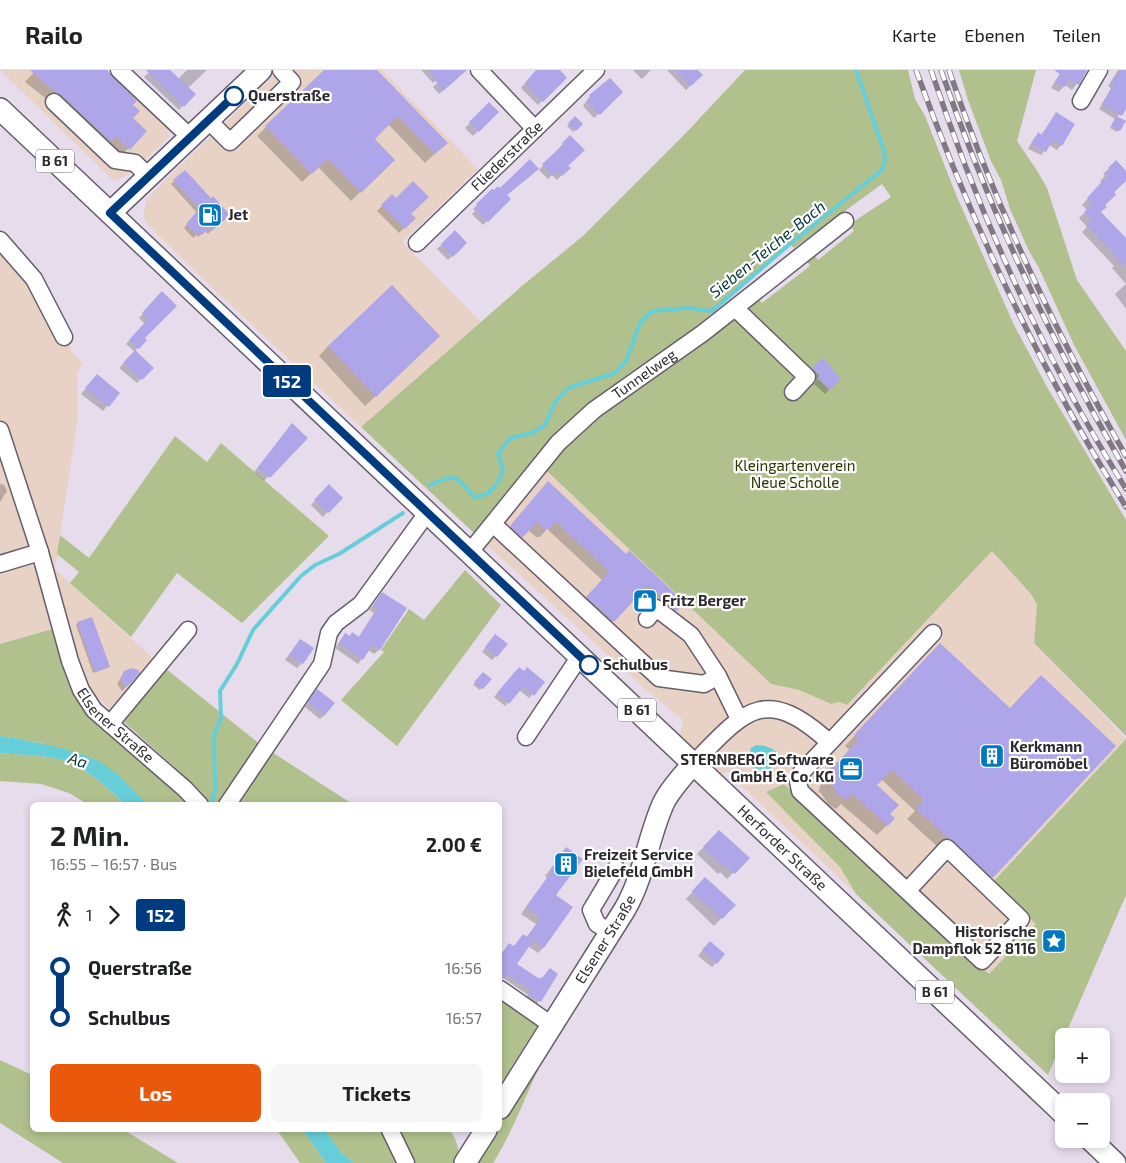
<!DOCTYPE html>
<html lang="de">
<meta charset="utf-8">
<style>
:root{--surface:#fff;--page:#f6f6f6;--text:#202124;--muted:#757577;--line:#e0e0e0;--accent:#ea580c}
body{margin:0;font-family:"Exo 2",sans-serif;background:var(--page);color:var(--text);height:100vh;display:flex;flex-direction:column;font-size:19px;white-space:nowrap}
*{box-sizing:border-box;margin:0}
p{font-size:16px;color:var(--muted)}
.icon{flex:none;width:28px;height:28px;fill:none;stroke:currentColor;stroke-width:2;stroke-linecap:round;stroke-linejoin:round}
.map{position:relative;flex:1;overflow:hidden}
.side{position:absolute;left:30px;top:732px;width:472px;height:330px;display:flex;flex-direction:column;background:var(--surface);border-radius:8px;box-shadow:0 2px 8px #0003}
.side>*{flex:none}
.badge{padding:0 10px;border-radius:4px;font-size:18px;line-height:32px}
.buttons{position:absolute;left:1055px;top:958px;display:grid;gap:10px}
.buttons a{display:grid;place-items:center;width:55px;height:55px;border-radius:8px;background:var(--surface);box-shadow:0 2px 8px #0003;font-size:25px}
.map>.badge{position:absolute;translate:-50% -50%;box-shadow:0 0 0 2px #fff}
.legs{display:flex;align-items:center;gap:8px;height:55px;padding:0 20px;font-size:16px}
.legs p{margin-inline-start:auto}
.head{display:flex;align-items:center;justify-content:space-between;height:85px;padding:0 20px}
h1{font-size:28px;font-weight:700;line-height:38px}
.action{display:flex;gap:10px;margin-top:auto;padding:10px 20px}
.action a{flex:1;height:58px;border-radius:8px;background:var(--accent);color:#fff;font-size:20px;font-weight:700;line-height:58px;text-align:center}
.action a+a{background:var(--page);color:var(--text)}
ul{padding:0 20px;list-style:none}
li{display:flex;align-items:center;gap:18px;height:50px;font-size:19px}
li i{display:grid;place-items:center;width:8px;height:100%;margin:0 6px;background:currentColor}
li i::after{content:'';width:12px;height:12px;margin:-6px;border:4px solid;border-radius:50%;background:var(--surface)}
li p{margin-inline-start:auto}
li:first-child i{background:linear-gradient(#0000 50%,currentColor 0)}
li:last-child i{background:linear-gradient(currentColor 50%,#0000 0)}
header{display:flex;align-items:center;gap:30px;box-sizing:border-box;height:70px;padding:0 25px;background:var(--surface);border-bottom:1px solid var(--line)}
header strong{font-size:24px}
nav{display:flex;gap:28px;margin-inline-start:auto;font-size:18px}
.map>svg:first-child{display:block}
.industrial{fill:#e8d2c6}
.green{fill:#b0c18e}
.water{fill:#66ced9}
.shadow{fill:#0003}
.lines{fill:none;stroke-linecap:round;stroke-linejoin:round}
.stream{stroke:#66ced9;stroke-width:4}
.building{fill:#afa5e9}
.minor-casing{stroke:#675e6c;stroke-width:19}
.major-casing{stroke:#675e6c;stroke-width:24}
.minor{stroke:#fff;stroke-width:16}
.major{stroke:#fff;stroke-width:21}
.rail-casing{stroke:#807984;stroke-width:5.5}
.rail{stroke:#fff;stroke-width:4;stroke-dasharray:11;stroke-linecap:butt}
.line-1-casing{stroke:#fff;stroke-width:11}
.line-1{stroke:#003b80;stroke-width:8}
.stop-1-dot{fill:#fff;stroke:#003b80;stroke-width:2.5}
.labels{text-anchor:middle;stroke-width:4.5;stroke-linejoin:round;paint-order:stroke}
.shield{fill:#fff;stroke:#6c696d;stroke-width:1}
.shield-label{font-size:14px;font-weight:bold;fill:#2d292f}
.stop-label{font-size:15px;font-weight:bold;fill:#2d292f;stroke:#fff;text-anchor:start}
.street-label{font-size:15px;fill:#2d292f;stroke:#fff}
.poi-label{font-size:15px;font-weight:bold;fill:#2d292f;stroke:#fff;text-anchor:start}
.park-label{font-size:15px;fill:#293600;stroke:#fff}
.water-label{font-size:16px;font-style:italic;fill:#003338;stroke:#fff}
</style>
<header>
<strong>Railo</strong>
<nav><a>Karte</a><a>Ebenen</a><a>Teilen</a></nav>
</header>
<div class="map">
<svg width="1126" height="1093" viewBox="0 0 1126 1093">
<rect width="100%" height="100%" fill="#e6dcec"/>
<path class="industrial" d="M0,0H107L167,58L169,67L131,103L114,111Z
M280,0H382L478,99L402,172L481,252L361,357L205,211L146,153L143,146L146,131L154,121Z
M0,165L68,268L71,281L83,294L77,302L78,346L55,499L155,590L112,641L92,622L81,597L70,554L0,574Z
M545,399L771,614L799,620L831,634L839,632L847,635L992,481L1031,524L1037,535L1034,573L1126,669L992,812L1036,854L989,905L784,714L766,722L840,797L856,824L727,702L720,704L680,666L683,650L644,618L487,475Z"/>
<path class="green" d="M745,0H908L915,29L925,46L957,127L1014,255L1047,317L1126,450V666L1034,573L1037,535L1031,524L992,481L847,635L839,632L831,634L799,620L771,614L545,399L562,379L596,347L757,228L762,233L810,196L805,189L813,183L818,190L854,161L850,154L891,127L882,114L794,178L791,175L690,262L624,307L551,368L474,463L361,357L522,216L584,165L684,65Z
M959,0H1036L1017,71L1036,99L1047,118L1077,210L1126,281V370L1074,275L1039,198L1029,181L1010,139L1001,110L991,91L968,30Z
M175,366L207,392L221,373L329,466L242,553L177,503L131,567L70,513L79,502L57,484L60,465L89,488Z
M465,500L501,535L397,676L341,630L384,582L381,580L409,539L424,550Z
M56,558L67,608L84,640L101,658L159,704L190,735H148L122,710L74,684L41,673L0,666V574Z
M155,590L261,675L354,735H210L181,703L112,641Z
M1126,669V825L1048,1005L856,824L840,797L766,722L784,714L989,904L1036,854L992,813Z
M0,683C20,685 43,685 62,690C86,698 108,717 125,735H89L69,723L41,714L0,711Z
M500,930L538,955L500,1015Z
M543,989C526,1024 514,1060 493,1093H475L496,1060H500V1054Z
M0,990L32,1005V1060H124L178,1093H63L0,1053Z
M277,1060H303L326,1093H300Z
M325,1060H450C457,1071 461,1081 457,1093H354L341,1083Z"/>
<path class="water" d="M0,666C28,670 74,679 98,691C117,701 133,720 148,735H125C108,717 86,698 62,690C43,685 20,685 0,683Z
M756,675C765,675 775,678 780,686L779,693L767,701L753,698L748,688L751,678Z
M303,1060H325L341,1083L354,1093H326Z"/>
<path class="shadow" d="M36,0H106L132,48L145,61L120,87L25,12Z
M151,0H169L178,9L187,0H207L188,18L194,24L179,40L144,7Z
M325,0H375L446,73L425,93L388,54L373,69L393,90L351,131L318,97L302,112L257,66Z
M421,0H457L458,8L439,24L433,17L441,9L439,8L433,13Z
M537,0H558L565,8L538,35L521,18Z
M633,0H651L642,9Z
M667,0H696L701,5L686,20Z
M1062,0H1087L1072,20L1065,15L1059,22L1051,18Z
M1118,0H1126V33L1117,48L1119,60L1117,62L1110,58L1115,49L1099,39L1111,18L1108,16Z
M622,22L594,48L583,36L590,26Z
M489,34L497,42L473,66L465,58Z
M1056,44L1061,75L1057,80L1049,75L1041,85L1028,79L1034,68L1038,64L1041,65Z
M575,48L581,54L573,62L567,56Z
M570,66L567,96L569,98L557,110L552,105L548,109L539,100Z
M1116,92L1126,103V106L1100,142L1126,171V214L1112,198L1114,196L1082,162L1087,157L1079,148L1087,140L1082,135L1102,113L1100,111L1105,106L1103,104Z
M185,102L211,130L228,144L208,164L205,161L198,167L196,165L193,168L184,158L197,143L171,114Z
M492,120L505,125L509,129L483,155L472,144L475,141L473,139Z
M392,126L414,148L399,163L377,141Z
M455,162L466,173L448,190L437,179Z
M1126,214V239L1115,224Z
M162,223L143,268L145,270L135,281L152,298L137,313L119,298L135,282L126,274L145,254L139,248Z
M328,276H429L365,336L319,286Z
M823,289L839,308L825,324L814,314L816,311L809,304Z
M93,310L118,323L103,341L81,324Z
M292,355L306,368L264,411L254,402Z
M0,414L4,415L7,421L0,432Z
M329,416L341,428L323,447L311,435Z
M541,421L683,533L668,548L640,522L605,559L579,535L602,510L547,459L540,467H536L528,460L514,475L503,465Z
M382,523L405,538L379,580L374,584L368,580L358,594L335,578L345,564L349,567L352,564L358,568L374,543L369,540Z
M78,553L109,596L107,598L93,603L76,555Z
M300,570L302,593L297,598L285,590Z
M491,570L496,586L492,590L482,582Z
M930,584L1010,640L1115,676L982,817L907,749L915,741L881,709L876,715L888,744L887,755L877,765L841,734L836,739L829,735L820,722L818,723L825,702L834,693L836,694L850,680L845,676Z
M124,602L127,616L122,621L117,614Z
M515,602L543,612L529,628L519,620L505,636L494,627Z
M483,603L490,609L480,620L473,615Z
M313,625L325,645L320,649L305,637Z
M719,761L748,788L727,809L720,802L718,804L697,784Z
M566,779L543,878L538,883L528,876L515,894L538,909L557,904L536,935L525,928L528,925L502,907L500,909V883L514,877L526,868L536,854L521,844L547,808L545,806Z
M705,808L734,835L714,856L686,829Z
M705,877L716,893L712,897L698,886Z"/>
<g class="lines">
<path class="stream" d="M430,415C460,402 454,406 474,427C491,426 497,416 503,401L498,383L511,368L532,363L545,355L555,332L568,318L615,303L626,291L640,253L652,241L688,238L712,241L791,173L882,100L885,91L884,81L856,0
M212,731L215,720L214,665L221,648L220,621L237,594L253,560L301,506L315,495L339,484L403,443"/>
</g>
<path class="building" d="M30,0H107L137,31L133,35L140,41L133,48L147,61L130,80L116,66L111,72L61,25L55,22Z
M146,0H170L196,24L184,37Z
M324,0H377L448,73L435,84L398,46L375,69L395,90L361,123L328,89L312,104L265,56Z
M428,0H467L443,21Z
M536,0H560L567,8L543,32L525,13Z
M675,0H698L703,5L691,16Z
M1054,0H1087L1079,15L1069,9L1065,17L1055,12L1060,4Z
M1121,0H1126V39L1122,46L1102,35L1114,14L1111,12Z
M610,8L623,22L600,45L587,31L591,27L589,25Z
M489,32L499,42L479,62L469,52Z
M1056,42L1075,54L1062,76L1053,70L1046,82L1032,74L1038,62L1042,65Z
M575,46L583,54L576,61L568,53Z
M1116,46L1126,51L1120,61L1111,56Z
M570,65L585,80L568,96L571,98L562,106L558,101L553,106L542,94L563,75L562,73Z
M530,89L539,99L507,125L511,129L488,152L475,139L478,136L476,134L492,119L494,120L498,116L500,118Z
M1116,90L1126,101V111L1114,122L1116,125L1105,135L1107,137L1101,142L1126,168V197L1087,155L1092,150L1084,142L1092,134L1087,128L1107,106L1105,104L1110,100L1108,98Z
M185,100L211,128L213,126L230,145L212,161L209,158L202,165L200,162L197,165L186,154L199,139L173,110Z
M413,111L429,127L411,144L416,148L405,159L381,135L392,124L396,128Z
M455,160L467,173L453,187L441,174Z
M392,215L440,266L376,327L328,276Z
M162,221L177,236L145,268L147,270L139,279L129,270L148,249L142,243Z
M135,280L154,298L142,310L123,293Z
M823,287L841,309L830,320L817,308L820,306L812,298Z
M97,304L120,323L109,337L85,318Z
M292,353L308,368L270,408L258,397Z
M548,411L626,484L629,480L685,533L677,541L648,515L614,552L586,527L609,502L583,477L556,452L549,459H544L537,452L522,468L510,456Z
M329,414L343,428L329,443L314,430Z
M382,522L407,538L380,580L372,575L363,590L339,573L345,563L350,566L352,562L359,567L378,538L373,535Z
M92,547L110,597L95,602L77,552Z
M495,564L508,574L497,587L485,577Z
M300,569L314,578L303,594L289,585Z
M940,573L1010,638L1041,605L1116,676L993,808L916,739L924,730L892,700L877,715L899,735L890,744L895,748L888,756L852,724L847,730L838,725L831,713H827L829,704L834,691L837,693L859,669L854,665Z
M519,597L524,601L527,597L545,612L534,626L523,617L509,634L497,623Z
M131,598L138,600L140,603L127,617L124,616L121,608L124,601Z
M483,602L492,609L483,619L474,612Z
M317,619L335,633L325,645L308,632Z
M719,760L750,788L735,804L727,796L726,798L703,777Z
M566,777L583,789L556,825L573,837L544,878L527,867L541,848L526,837L552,801L550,800Z
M705,807L736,835L722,849L692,821Z
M523,864L533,871L517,894L538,908H542L550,898L558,904L541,932L528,924L531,920L506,904L502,910L500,909V886L509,873L514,876Z
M710,871L725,884L717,894L702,880Z"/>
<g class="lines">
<defs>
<g id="minor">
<path d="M119,0L190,67"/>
<path d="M479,0L535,59"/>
<path d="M1081,31L1099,0"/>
<path d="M54,32L115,90L135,93L149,107"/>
<path d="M208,50L230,72L292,12L281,0"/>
<path d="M0,170L34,209L64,267"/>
<path id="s1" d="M417,173L596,0"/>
<path d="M735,238L807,307L793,322"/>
<path id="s2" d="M0,360L40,482L70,591L81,620L94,640L185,719L200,735"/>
<path d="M493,454L659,608L704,614L718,606L739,649"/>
<path id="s3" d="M469,483L558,373L594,340L703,263L845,151"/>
<path d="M0,494L40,482"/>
<path d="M647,549L656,538L691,565L718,606"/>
<path d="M110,654L188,560"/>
<path d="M526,667L580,586"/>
<path d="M693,694C745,640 765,614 829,672"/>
<path d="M227,735L322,594L329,563L336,553L361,534L427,443"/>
<path d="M908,820L947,778L1021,849L982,891L800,721L798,711L801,703L933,563"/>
<path d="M611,862L597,854L591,840L616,798"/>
<path d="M500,919L553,956"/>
<path d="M390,1060L406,1093"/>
</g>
<g id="major">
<path id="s4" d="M0,39L1064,1044"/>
<path d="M110,143L261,0"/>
<path id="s5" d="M500,1038L625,839C644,806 648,768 663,734C670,719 683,706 693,694"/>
<path d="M1090,1069L1115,1093"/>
<path d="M465,1093L486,1060"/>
</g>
</defs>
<use href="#minor" class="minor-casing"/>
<use href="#major" class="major-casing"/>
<use href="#minor" class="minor"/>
<use href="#major" class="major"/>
<defs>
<path id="rail" d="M916,0C971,152 1040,300 1126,437
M931,0C979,145 1045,289 1126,419
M941,0C989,140 1052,273 1126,401
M949,0C994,134 1056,263 1126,386"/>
</defs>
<use href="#rail" class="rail-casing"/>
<use href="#rail" class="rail"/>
</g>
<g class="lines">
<defs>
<path id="line-1" d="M234,26L110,143L589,595"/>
</defs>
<use href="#line-1" class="line-1-casing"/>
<use href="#line-1" class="line-1"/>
</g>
<defs>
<symbol id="fuel-square" viewBox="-11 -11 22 22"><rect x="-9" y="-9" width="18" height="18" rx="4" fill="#0278c1" stroke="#fff"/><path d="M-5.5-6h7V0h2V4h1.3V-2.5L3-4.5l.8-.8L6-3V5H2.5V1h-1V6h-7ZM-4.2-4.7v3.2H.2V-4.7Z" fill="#fff"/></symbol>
<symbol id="shop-square" viewBox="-11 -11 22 22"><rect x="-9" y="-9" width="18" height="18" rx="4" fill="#0278c1" stroke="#fff"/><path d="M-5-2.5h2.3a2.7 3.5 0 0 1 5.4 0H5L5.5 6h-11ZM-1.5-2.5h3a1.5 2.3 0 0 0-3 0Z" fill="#fff"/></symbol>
<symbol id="building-square" viewBox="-11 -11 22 22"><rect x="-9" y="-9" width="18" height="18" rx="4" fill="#0278c1" stroke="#fff"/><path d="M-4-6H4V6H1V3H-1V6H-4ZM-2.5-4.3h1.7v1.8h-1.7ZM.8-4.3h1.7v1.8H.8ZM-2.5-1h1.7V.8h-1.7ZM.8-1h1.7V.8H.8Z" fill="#fff"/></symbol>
<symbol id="office-square" viewBox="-11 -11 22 22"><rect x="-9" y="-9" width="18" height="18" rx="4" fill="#0278c1" stroke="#fff"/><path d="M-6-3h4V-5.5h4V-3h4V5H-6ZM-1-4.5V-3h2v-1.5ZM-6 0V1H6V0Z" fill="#fff"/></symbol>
<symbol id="sight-square" viewBox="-11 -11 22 22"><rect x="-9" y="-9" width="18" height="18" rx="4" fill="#0278c1" stroke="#fff"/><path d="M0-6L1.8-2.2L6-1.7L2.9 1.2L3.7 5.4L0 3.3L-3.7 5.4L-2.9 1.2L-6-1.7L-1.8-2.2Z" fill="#fff"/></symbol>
</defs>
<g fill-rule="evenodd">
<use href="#fuel-square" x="196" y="131" width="28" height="28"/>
<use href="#shop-square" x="631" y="517" width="28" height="28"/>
<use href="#building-square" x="978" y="672" width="28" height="28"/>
<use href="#office-square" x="837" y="685" width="28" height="28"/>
<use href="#building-square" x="552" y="780" width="28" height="28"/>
<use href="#sight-square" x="1040" y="857" width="28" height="28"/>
</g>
<g class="stop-1-dot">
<circle cx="234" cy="26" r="9"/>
<circle cx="589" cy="595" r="9"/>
</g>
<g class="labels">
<g class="shield">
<rect x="36" y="79.5" width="38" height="23" rx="4"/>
<rect x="618" y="628.5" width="38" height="23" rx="4"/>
<rect x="916" y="910.5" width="38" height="23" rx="4"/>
</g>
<g class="shield-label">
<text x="55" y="96">B 61</text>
<text x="637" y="645">B 61</text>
<text x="935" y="927">B 61</text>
</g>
<g class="stop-label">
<text x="248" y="31">Querstraße</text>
<text x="603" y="600">Schulbus</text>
</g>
<g class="street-label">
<text dy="5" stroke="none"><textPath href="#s1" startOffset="125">Fliederstraße</textPath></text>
<text dy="5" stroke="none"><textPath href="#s3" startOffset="252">Tunnelweg</textPath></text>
<text dy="5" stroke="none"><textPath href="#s2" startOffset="322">Elsener Straße</textPath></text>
<text dy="5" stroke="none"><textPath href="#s4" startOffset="1076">Herforder Straße</textPath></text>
<text dy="5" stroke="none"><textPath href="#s5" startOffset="199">Elsener Straße</textPath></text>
</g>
<g class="poi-label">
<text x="228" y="150">Jet</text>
<text x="662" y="536">Fritz Berger</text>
<text x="1010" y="682">Kerkmann<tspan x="1010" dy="17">Büromöbel</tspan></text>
<text x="834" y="695" text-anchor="end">STERNBERG Software<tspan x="834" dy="17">GmbH &amp; Co. KG</tspan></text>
<text x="584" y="790">Freizeit Service<tspan x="584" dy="17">Bielefeld GmbH</tspan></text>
<text x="1036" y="867" text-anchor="end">Historische<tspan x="1036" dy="17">Dampflok 52 8116</tspan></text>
</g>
<g class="park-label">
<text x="795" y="401">Kleingartenverein<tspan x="795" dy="17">Neue Scholle</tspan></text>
</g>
<g class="water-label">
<text transform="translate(767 179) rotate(-39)" y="6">Sieben-Teiche-Bach</text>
<text transform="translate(78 690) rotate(18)" y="6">Aa</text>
</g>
</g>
</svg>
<div class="buttons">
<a>+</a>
<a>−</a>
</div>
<b class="badge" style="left:287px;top:311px;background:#003b80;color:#fff">152</b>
<section class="side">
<div class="head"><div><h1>2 Min.</h1><p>16:55 – 16:57 · Bus</p></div><b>2.00 €</b></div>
<div class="legs"><svg class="icon" aria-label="walk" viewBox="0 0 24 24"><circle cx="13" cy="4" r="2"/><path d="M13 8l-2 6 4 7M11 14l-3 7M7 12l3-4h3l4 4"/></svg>1<svg class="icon" aria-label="forward" viewBox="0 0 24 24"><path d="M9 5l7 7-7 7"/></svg><b class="badge" style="background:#003b80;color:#fff">152</b></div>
<ul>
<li><i style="color:#003b80"></i><b>Querstraße</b><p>16:56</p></li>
<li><i style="color:#003b80"></i><b>Schulbus</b><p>16:57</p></li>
</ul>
<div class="action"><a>Los</a><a>Tickets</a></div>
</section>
</div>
